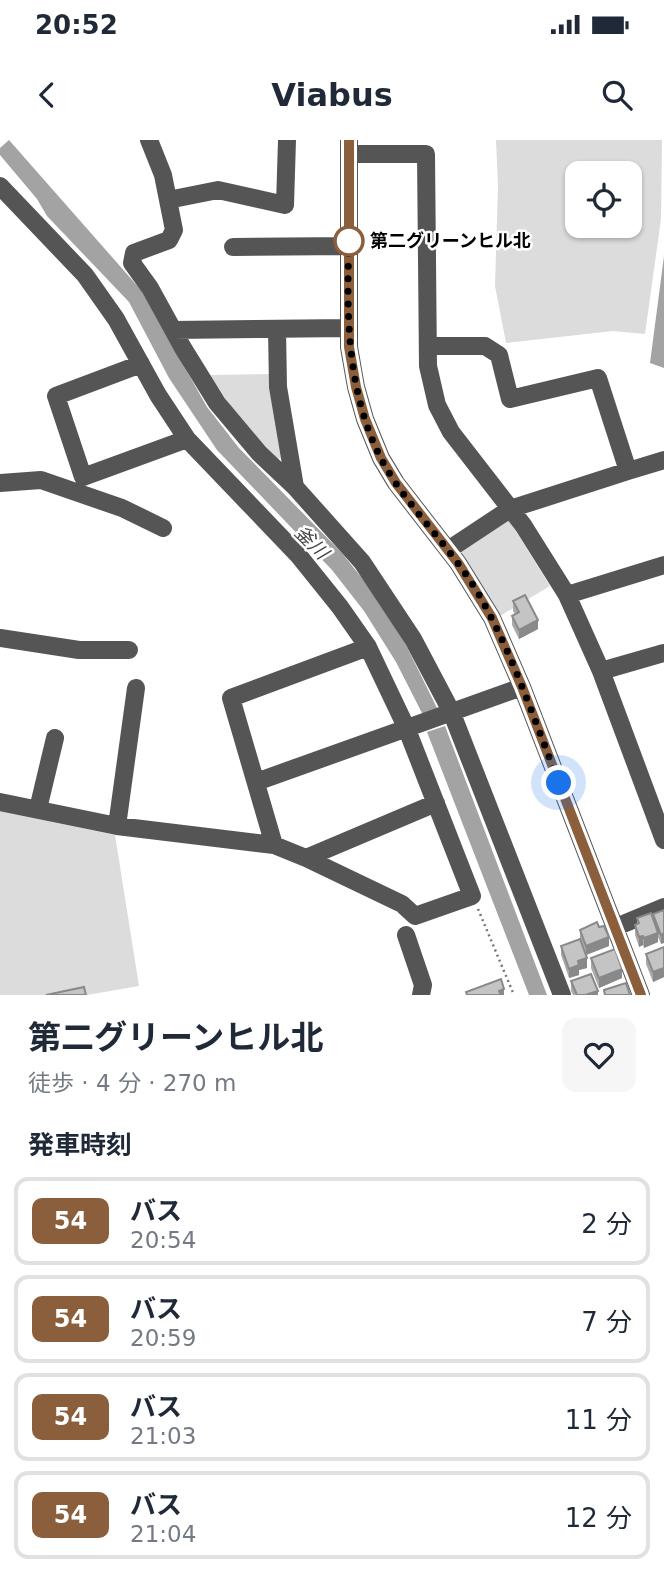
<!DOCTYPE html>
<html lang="ja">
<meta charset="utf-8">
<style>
:root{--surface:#fff;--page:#f6f6f7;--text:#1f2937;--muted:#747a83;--line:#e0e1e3}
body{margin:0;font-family:"DejaVu Sans","Noto Sans JP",sans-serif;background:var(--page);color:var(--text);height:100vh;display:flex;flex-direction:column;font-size:26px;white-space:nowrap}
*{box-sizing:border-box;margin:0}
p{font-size:23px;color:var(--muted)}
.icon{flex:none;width:38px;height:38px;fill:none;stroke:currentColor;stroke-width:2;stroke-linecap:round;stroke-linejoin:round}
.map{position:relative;height:855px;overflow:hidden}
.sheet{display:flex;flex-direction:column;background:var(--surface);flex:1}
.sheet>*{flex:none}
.badge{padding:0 14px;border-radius:10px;font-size:24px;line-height:46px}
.buttons{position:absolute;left:565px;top:21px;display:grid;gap:14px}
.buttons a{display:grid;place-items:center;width:77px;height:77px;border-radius:14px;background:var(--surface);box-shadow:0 2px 5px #0004;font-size:35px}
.you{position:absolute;width:35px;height:35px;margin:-18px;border:5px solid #fff;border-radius:50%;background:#1a73e8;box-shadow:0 0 0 10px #1a73e833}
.map>.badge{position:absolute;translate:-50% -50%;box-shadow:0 0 0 4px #fff}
h2{padding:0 28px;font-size:26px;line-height:63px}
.round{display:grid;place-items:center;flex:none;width:74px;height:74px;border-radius:14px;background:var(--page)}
.headline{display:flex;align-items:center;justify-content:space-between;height:119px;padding:0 28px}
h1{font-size:33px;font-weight:700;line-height:52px}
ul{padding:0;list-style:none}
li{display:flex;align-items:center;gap:21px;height:88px;margin:0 14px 10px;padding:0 14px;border:4px solid var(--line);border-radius:14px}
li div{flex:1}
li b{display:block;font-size:26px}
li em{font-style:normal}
li .badge{min-width:77px;font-weight:700;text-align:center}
.status{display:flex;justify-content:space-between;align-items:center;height:49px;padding:0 35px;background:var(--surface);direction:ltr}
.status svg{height:19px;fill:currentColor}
header{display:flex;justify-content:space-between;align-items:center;height:91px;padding:0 28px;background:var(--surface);font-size:32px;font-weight:700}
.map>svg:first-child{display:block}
.green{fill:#dcdcdc;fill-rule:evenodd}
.water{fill:#a3a3a3}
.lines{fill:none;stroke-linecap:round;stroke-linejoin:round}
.path{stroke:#777;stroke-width:2.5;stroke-dasharray:2 3.5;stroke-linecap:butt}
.minor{stroke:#555;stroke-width:18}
.wall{fill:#a9a9a9}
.shaded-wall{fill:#898989}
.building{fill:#c4c4c4;stroke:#898989;stroke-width:2}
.line-casing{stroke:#fff;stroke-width:16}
.line{stroke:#8b5e3c;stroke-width:10}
.walk{stroke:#000;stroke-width:7;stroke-dasharray:0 12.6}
.stop-dot{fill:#fff;stroke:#8b5e3c;stroke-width:3.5}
.labels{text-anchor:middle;stroke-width:5;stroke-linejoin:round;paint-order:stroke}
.stop-label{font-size:18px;font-weight:bold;fill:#000;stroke:#fff;text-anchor:start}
.water-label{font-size:19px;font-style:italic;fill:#444;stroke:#fff}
</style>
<div class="status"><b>20:52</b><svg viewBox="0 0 49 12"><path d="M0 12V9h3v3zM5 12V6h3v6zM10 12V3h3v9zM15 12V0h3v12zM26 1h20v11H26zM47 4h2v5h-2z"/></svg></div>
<header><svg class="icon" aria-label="back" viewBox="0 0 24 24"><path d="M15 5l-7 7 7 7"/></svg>Viabus<svg class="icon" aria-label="search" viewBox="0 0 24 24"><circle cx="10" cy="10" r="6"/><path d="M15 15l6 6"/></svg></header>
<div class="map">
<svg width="664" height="855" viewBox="0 0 664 855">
<rect width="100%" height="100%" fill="#fff"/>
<path class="green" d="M496,0H662L661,79L645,194L613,191L506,203L495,146L498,46ZM578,33H630V86H578Z
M272,234L286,319L274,318L232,268L209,235Z
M509,380L550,446L500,476L459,409Z
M0,671L115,695L139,846L87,855H0Z"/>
<path class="water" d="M9,0L141,150L207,267L239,308L341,412L370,448L402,497L438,570L423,575L396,522L364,471L332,430L217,310L169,238L129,162L47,76L37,59L0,15V8Z
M664,116V228L650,223Z
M445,586L547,855H529L427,592Z"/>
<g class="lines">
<path class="path" d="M478,769L514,855"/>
<path class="minor" d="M149,0L163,35L174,90L169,100L134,113L132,123L150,148L183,208L217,263L259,313L295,347L362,422L413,499L451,571L562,855
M349,0V207L356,247L365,279L381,318L396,343L458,423L492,478L522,547L641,855
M349,14H426L428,226L437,265L451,292L523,385L567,455L601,531L664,700
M0,46L85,135L116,179L158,255L187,299L299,416L340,467L368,507L406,587L472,756L415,776L402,764L306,718
M168,60L218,50L285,65L287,0
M233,107L349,106
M277,189L278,247L295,347
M173,190L349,188
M428,206H485L499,215L510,259L598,238L628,331L510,369L448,410
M141,224L56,256L83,337L187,299
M628,331L664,320
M0,343L41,340L122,368L163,388
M567,455L664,425
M0,498L79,510H129
M368,507L231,558L274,705L306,718L436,663
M601,531L664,513
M256,642L522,547
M0,662L117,686L274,705
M38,669L55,598
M117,686L136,548
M616,787L664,767
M406,795L423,845L421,855"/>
</g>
<path class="wall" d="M513,461L538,489L519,499L512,485V476L515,474L513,471Z
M664,770L661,804L658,797V802L644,808L643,805L639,807L635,795V785L637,784V778L653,779V774Z
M580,790L609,806L586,815L587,828L579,830V835L569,838L561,815V806L580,799Z
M664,807V837L653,842L646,824V814Z
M591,818L622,838L599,848L591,828Z
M571,841L598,855H573L571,851Z"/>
<path class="shaded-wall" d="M538,480V489L519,499V490Z
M658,793V802L644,808V798Z
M664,793V803L661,804V795Z
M643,796V805L639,807V797Z
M609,797V806L586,815V806Z
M587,818V828L579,830V835L569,838V829L578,821Z
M664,828V837L653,842V832Z
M622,829V838L599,848V838Z
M504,849V855H499V851Z
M598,851V855H585Z"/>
<path class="building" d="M525,455L538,480L519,490L512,476L519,472L513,461Z
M664,770V793L661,795L653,774Z
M651,773L658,793L644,798L643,796L639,797L635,785L639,783L637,778Z
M597,782L599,787L604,786L609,797L586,806L580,790Z
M580,799L587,818L578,821L579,825L569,829L561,806Z
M664,807V828L653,832L646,814Z
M615,809L622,829L599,838L591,818Z
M591,834L598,851L585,855H577L571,841Z
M501,839L504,849L499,851L501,855H467L466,852Z
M626,843L630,855H605L604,850Z
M84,847L86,855H46Z"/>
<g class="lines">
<defs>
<path id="line" d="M349,0V207L356,247L365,279L381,318L396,343L458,423L492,478L522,547L641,855"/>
</defs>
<use href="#line" class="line-casing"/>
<use href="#line" class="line"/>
<path class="walk" d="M349,101C346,183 347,271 395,342C421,380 454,413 478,453C512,512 534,579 559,643"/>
</g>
<circle class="stop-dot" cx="349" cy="101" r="14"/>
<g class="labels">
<g class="stop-label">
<text x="370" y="107">第二グリーンヒル北</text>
</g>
<g class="water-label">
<text transform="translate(312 402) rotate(45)" y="7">釜川</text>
</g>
</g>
</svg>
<div class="buttons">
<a><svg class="icon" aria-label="locate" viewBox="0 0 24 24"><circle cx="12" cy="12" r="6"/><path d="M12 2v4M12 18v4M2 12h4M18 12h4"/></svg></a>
</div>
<div class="you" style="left:559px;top:643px"></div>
</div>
<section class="sheet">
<div class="headline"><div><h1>第二グリーンヒル北</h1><p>徒歩 · 4 分 · 270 m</p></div><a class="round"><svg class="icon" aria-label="heart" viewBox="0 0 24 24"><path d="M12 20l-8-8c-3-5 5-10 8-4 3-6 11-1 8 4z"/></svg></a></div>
<h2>発車時刻</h2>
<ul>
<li><span class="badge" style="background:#8b5e3c;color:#fff">54</span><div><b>バス</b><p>20:54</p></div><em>2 分</em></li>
<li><span class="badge" style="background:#8b5e3c;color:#fff">54</span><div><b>バス</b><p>20:59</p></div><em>7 分</em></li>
<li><span class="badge" style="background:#8b5e3c;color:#fff">54</span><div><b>バス</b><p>21:03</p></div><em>11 分</em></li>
<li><span class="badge" style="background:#8b5e3c;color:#fff">54</span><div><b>バス</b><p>21:04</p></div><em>12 分</em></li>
</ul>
</section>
